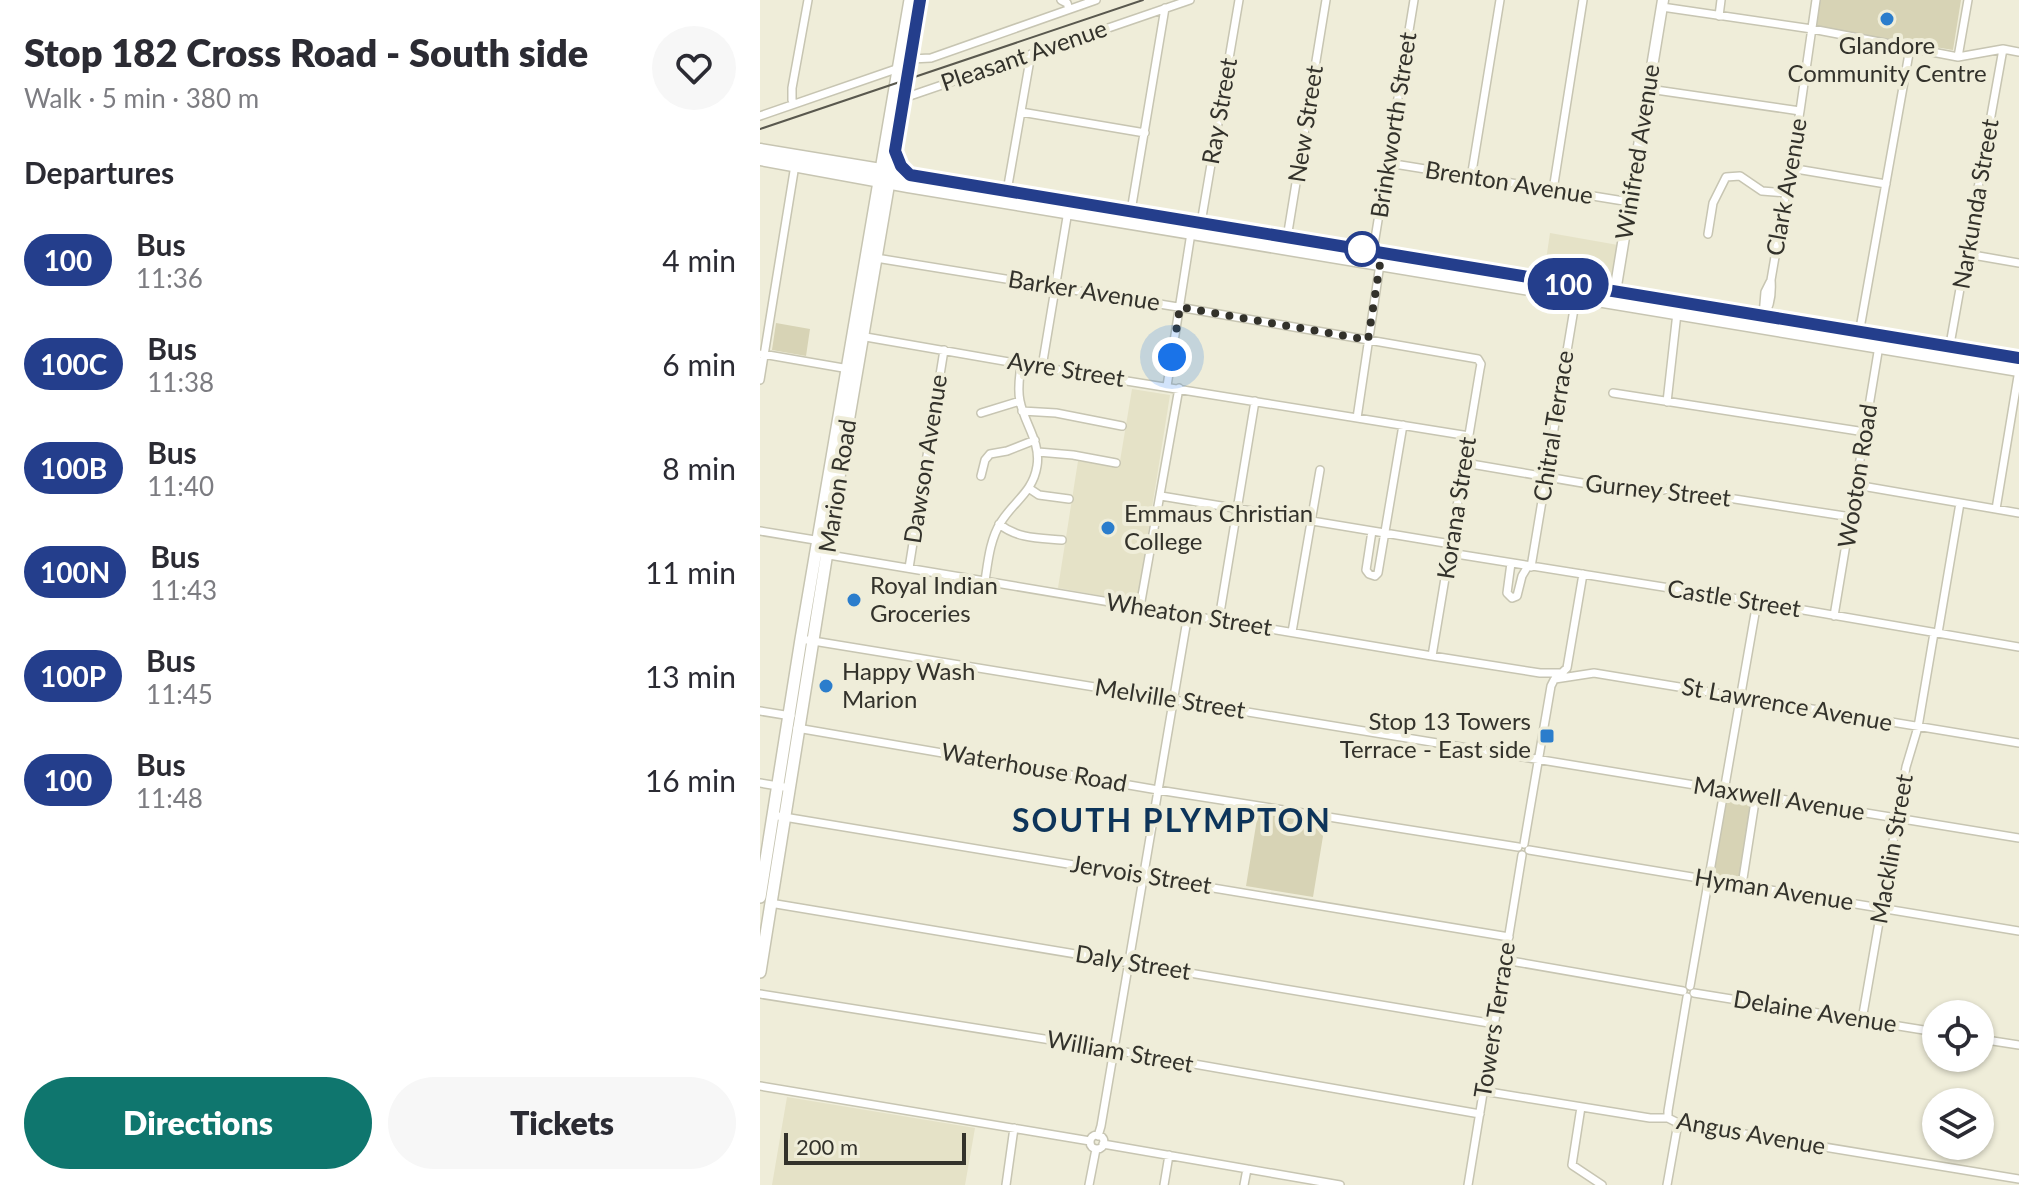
<!DOCTYPE html>
<meta charset="utf-8">
<style>
:root{--surface:#fff;--page:#f7f7f7;--text:#2b2b33;--muted:#7c7c81;--accent:#0f766e}
body{margin:0;font-family:Lato,sans-serif;background:var(--page);color:var(--text);height:100vh;display:flex;flex-direction:column;font-size:30px;white-space:nowrap}
*{box-sizing:border-box;margin:0}
p{font-size:26px;color:var(--muted)}
.icon{flex:none;width:44px;height:44px;fill:none;stroke:currentColor;stroke-width:2;stroke-linecap:round;stroke-linejoin:round}
.map{position:relative;flex:1;overflow:hidden}
.details{display:flex;flex-direction:column;background:var(--surface);width:760px}
.details>*{flex:none}
.badge{padding:0 16px;border-radius:26px;font-size:28px;line-height:52px}
.tools{position:absolute;left:1162px;top:1000px;display:grid;gap:16px}
.tools a{display:grid;place-items:center;width:72px;height:72px;border-radius:50%;background:var(--surface);box-shadow:0 2px 6px #0004;font-size:40px}
.scale{position:absolute;left:24px;bottom:20px;width:182px;box-sizing:border-box;padding-left:8px;border:4px solid #33322b;border-top:0;font-size:22px;line-height:28px;white-space:nowrap;color:#33322b;-webkit-text-stroke:6px #efedd9;paint-order:stroke}
.you{position:absolute;width:40px;height:40px;margin:-20px;border:6px solid #fff;border-radius:50%;background:#1a73e8;box-shadow:0 0 0 12px #1a73e833}
.map>.badge{position:absolute;translate:-50% -50%;box-shadow:0 0 0 4px #fff}
h2{padding:0 24px;font-size:30px;line-height:72px}
.round{display:grid;place-items:center;flex:none;width:84px;height:84px;border-radius:42px;background:var(--page)}
.summary{display:flex;align-items:center;justify-content:space-between;height:136px;padding:0 24px}
h1{font-size:38px;font-weight:800;line-height:60px}
.primary-button{display:flex;gap:16px;margin-top:auto;padding:16px 24px}
.primary-button a{flex:1;height:92px;border-radius:48px;background:var(--accent);color:#fff;font-size:32px;font-weight:800;line-height:92px;text-align:center}
.primary-button a+a{background:var(--page);color:var(--text)}
ul{padding:0;list-style:none}
li{display:flex;align-items:center;gap:24px;height:104px;padding:0 24px}
li div{flex:1}
li b{display:block;font-size:30px}
li em{font-style:normal}
li .badge{min-width:88px;font-weight:700;text-align:center}
main{display:flex;flex:1;min-height:0}
.map>svg:first-child{display:block}
.built{fill:#e5e2c7}
.green{fill:#d7d3b5}
.lines{fill:none;stroke-linecap:round;stroke-linejoin:round}
.street-casing{stroke:#c7c5b2;stroke-width:10}
.secondary-casing{stroke:#c7c5b2;stroke-width:13}
.primary-casing{stroke:#c7c5b2;stroke-width:14}
.highway-casing{stroke:#c7c5b2;stroke-width:15}
.street{stroke:#fff;stroke-width:7}
.secondary{stroke:#fff;stroke-width:10}
.primary{stroke:#fff;stroke-width:11}
.highway{stroke:#fff;stroke-width:12}
.tram{stroke:#59584e;stroke-width:2}
.line-casing{stroke:#fff;stroke-width:18}
.line{stroke:#243e8c;stroke-width:12}
.walk{stroke:#33322b;stroke-width:8;stroke-dasharray:0 14.4}
.poi-dot{fill:#2b7dcc;stroke:#efedd9;stroke-width:3}
.stop-dot{fill:#fff;stroke:#243e8c;stroke-width:4}
.labels{text-anchor:middle;stroke-width:8;stroke-linejoin:round;paint-order:stroke}
.poi-label{font-size:24px;fill:#33322b;stroke:#efedd9;text-anchor:start}
.street-label{font-size:24px;fill:#33322b;stroke:#efedd9}
.district-label{font-size:32px;font-weight:bold;letter-spacing:2px;fill:#0d345a;stroke:#efedd9}
</style>
<main>
<section class="details">
<div class="summary"><div><h1>Stop 182 Cross Road - South side</h1><p>Walk · 5 min · 380 m</p></div><a class="round"><svg class="icon" aria-label="heart" viewBox="0 0 24 24"><path d="M12 20l-8-8c-3-5 5-10 8-4 3-6 11-1 8 4z"/></svg></a></div>
<h2>Departures</h2>
<ul>
<li><span class="badge" style="background:#243e8c;color:#fff">100</span><div><b>Bus</b><p>11:36</p></div><em>4 min</em></li>
<li><span class="badge" style="background:#243e8c;color:#fff">100C</span><div><b>Bus</b><p>11:38</p></div><em>6 min</em></li>
<li><span class="badge" style="background:#243e8c;color:#fff">100B</span><div><b>Bus</b><p>11:40</p></div><em>8 min</em></li>
<li><span class="badge" style="background:#243e8c;color:#fff">100N</span><div><b>Bus</b><p>11:43</p></div><em>11 min</em></li>
<li><span class="badge" style="background:#243e8c;color:#fff">100P</span><div><b>Bus</b><p>11:45</p></div><em>13 min</em></li>
<li><span class="badge" style="background:#243e8c;color:#fff">100</span><div><b>Bus</b><p>11:48</p></div><em>16 min</em></li>
</ul>
<div class="primary-button"><a>Directions</a><a>Tickets</a></div>
</section>
<div class="map">
<svg width="1259" height="1185" viewBox="0 0 1259 1185">
<rect width="100%" height="100%" fill="#efedd9"/>
<path class="built" d="M790,233L858,245L850,284L845,285L784,274Z
M372,389L410,395L377,602L298,588L318,461L359,467Z
M27,1097L215,1128L205,1185H12Z"/>
<path class="green" d="M1060,0H1201L1193,50L1056,27Z
M16,323L50,329L46,356L12,350Z
M965,790L996,796L982,886L950,880Z
M498,813L565,824L553,897L486,886Z"/>
<g class="lines">
<defs>
<path id="street" d="M301,0L307,3L309,9
M902,7L1052,29L1198,57L1243,49L1259,52
M959,16L961,0
M1198,57L1208,0
M151,59L171,58L336,0
M889,89L1040,111
M144,98L430,0
M34,104L32,100V88L48,0
M261,112L385,133
M0,116L139,68
M628,163L870,202
M1030,168L1126,184
M711,178L740,0
M793,190L823,0
M247,191L271,54
M371,211L405,8
M441,223L479,0
M948,234L953,203L966,177L980,176L1002,191L1026,193
M527,238L566,0
M613,251L654,0
M1207,254L1259,263
M116,258L424,308L718,359L721,364L720,369L672,656
M1003,316L1005,292L1010,282
M1003,317C1011,306 1012,293 1011,280L1040,111L1056,0
M1099,334L1150,48
M100,336L261,364L709,436
M1189,350L1243,49
M2,354L89,369
M282,367L308,211
M0,380L35,165
M407,386L431,233
M853,393L1105,432
M907,402L917,313
M262,411L296,413L362,426
M221,413L260,401
M597,418L620,264
M278,452L313,455L356,463
M705,463L881,493L910,489L1091,517
M221,476L225,460L230,454L247,451L275,440
M1096,485L1259,513
M270,489L279,495L309,499
M401,496L691,544
M1236,509L1259,370
M239,524C258,539 279,538 302,540
M0,531L61,541
M612,531L606,570L609,574L615,576L618,573L643,425
M690,553L997,602L1259,647
M63,554L672,656L780,673H803
M751,563L747,593L752,598L757,596L762,576L768,566
M771,567L816,297
M149,568L184,350
M225,581C228,561 230,539 241,522C254,501 273,492 277,466C281,442 264,423 260,401C257,388 260,376 261,364
M380,607L419,388
M1074,616L1119,346
M459,619L495,401
M532,632L560,470
M1178,633L1200,503
M41,639L1259,838
M795,679L834,673L1259,743
M0,711L31,716
M37,728L398,790L758,847
M0,783L30,788
M12,815L749,937
M764,844L791,686L794,680L807,668L823,574
M769,850L1259,931
M982,885L996,795
M10,903L735,1024
M745,960L923,991
M930,986L997,602
M934,993L1176,1032
M0,994L354,1050L720,1114
M1102,1020L1146,767L1158,727L1174,633
M1220,1039L1259,1045
M0,1086L330,1141
M723,1091L890,1118H908L918,1123L1259,1179
M821,1107L812,1165L842,1185
M908,1118V1111L927,997
M330 1142a7 7 0 1 1 14 0a7 7 0 1 1-14 0Z
M338,1136L341,1126L428,614
M343,1144L580,1185
M246,1185L254,1128
M329,1185L336,1149
M404,1185L409,1155
M484,1185L487,1169
M708,1185L762,855
M907,1185L918,1123"/>
<path id="secondary" d="M854,298L903,0"/>
<path id="primary" d="M0,897L41,639L150,0
M0,972L84,446L160,0"/>
<path id="highway" d="M0,150L1259,358
M0,159L148,186L1259,370"/>
</defs>
<use href="#street" class="street-casing"/>
<use href="#secondary" class="secondary-casing"/>
<use href="#primary" class="primary-casing"/>
<use href="#highway" class="highway-casing"/>
<use href="#street" class="street"/>
<use href="#secondary" class="secondary"/>
<use href="#primary" class="primary"/>
<use href="#highway" class="highway"/>
<path class="tram" d="M0,129L383,0"/>
</g>
<g class="lines">
<defs>
<path id="line" d="M160,0L135,151L141,166L150,175L1259,358"/>
</defs>
<use href="#line" class="line-casing"/>
<use href="#line" class="line"/>
<path class="walk" d="M412,357L420,307L608,340L620,264L602,249"/>
</g>
<g class="poi-dot">
<circle cx="1127" cy="19" r="8"/>
<circle cx="348" cy="528" r="8"/>
<circle cx="94" cy="600" r="8"/>
<circle cx="66" cy="686" r="8"/>
<rect x="779" y="728" width="16" height="16" rx="4"/>
</g>
<circle class="stop-dot" cx="602" cy="249" r="16"/>
<g class="labels">
<g class="poi-label">
<text x="1127" y="54" text-anchor="middle">Glandore<tspan x="1127" dy="28">Community Centre</tspan></text>
<text x="364" y="522">Emmaus Christian<tspan x="364" dy="28">College</tspan></text>
<text x="110" y="594">Royal Indian<tspan x="110" dy="28">Groceries</tspan></text>
<text x="82" y="680">Happy Wash<tspan x="82" dy="28">Marion</tspan></text>
<text x="771" y="730" text-anchor="end">Stop 13 Towers<tspan x="771" dy="28">Terrace - East side</tspan></text>
</g>
<g class="street-label">
<text transform="translate(264 56) rotate(-19)" y="8">Pleasant Avenue</text>
<text transform="translate(460 111) rotate(-80)" y="8">Ray Street</text>
<text transform="translate(546 124) rotate(-81)" y="8">New Street</text>
<text transform="translate(634 125) rotate(-81)" y="8">Brinkworth Street</text>
<text transform="translate(878 152) rotate(-81)" y="8">Winifred Avenue</text>
<text transform="translate(749 183) rotate(9)" y="8">Brenton Avenue</text>
<text transform="translate(1027 187) rotate(-80)" y="8">Clark Avenue</text>
<text transform="translate(1216 204) rotate(-80)" y="8">Narkunda Street</text>
<text transform="translate(324 291) rotate(9)" y="8">Barker Avenue</text>
<text transform="translate(306 370) rotate(9)" y="8">Ayre Street</text>
<text transform="translate(794 426) rotate(-81)" y="8">Chitral Terrace</text>
<text transform="translate(166 459) rotate(-81)" y="8">Dawson Avenue</text>
<text transform="translate(1098 476) rotate(-81)" y="8">Wooton Road</text>
<text transform="translate(78 486) rotate(-81)" y="8">Marion Road</text>
<text transform="translate(898 491) rotate(6)" y="8">Gurney Street</text>
<text transform="translate(697 508) rotate(-81)" y="8">Korana Street</text>
<text transform="translate(974 599) rotate(9)" y="8">Castle Street</text>
<text transform="translate(429 615) rotate(9)" y="8">Wheaton Street</text>
<text transform="translate(410 699) rotate(9)" y="8">Melville Street</text>
<text transform="translate(1027 705) rotate(10)" y="8">St Lawrence Avenue</text>
<text transform="translate(274 768) rotate(10)" y="8">Waterhouse Road</text>
<text transform="translate(1019 799) rotate(9)" y="8">Maxwell Avenue</text>
<text transform="translate(1132 849) rotate(-80)" y="8">Macklin Street</text>
<text transform="translate(381 875) rotate(9)" y="8">Jervois Street</text>
<text transform="translate(1014 890) rotate(9)" y="8">Hyman Avenue</text>
<text transform="translate(373 963) rotate(9)" y="8">Daly Street</text>
<text transform="translate(1055 1012) rotate(9)" y="8">Delaine Avenue</text>
<text transform="translate(735 1020) rotate(-81)" y="8">Towers Terrace</text>
<text transform="translate(360 1052) rotate(10)" y="8">William Street</text>
<text transform="translate(991 1134) rotate(10)" y="8">Angus Avenue</text>
</g>
<g class="district-label">
<text x="412" y="832">SOUTH PLYMPTON</text>
</g>
</g>
</svg>
<div class="tools">
<a><svg class="icon" aria-label="locate" viewBox="0 0 24 24"><circle cx="12" cy="12" r="6"/><path d="M12 2v4M12 18v4M2 12h4M18 12h4"/></svg></a>
<a><svg class="icon" aria-label="layers" viewBox="0 0 24 24"><path d="M12 4l9 5-9 5-9-5zM3 14l9 5 9-5"/></svg></a>
</div>
<div class="scale">200 m</div>
<div class="you" style="left:412px;top:357px"></div>
<b class="badge" style="left:808px;top:284px;background:#243e8c;color:#fff">100</b>
</div>
</main>
